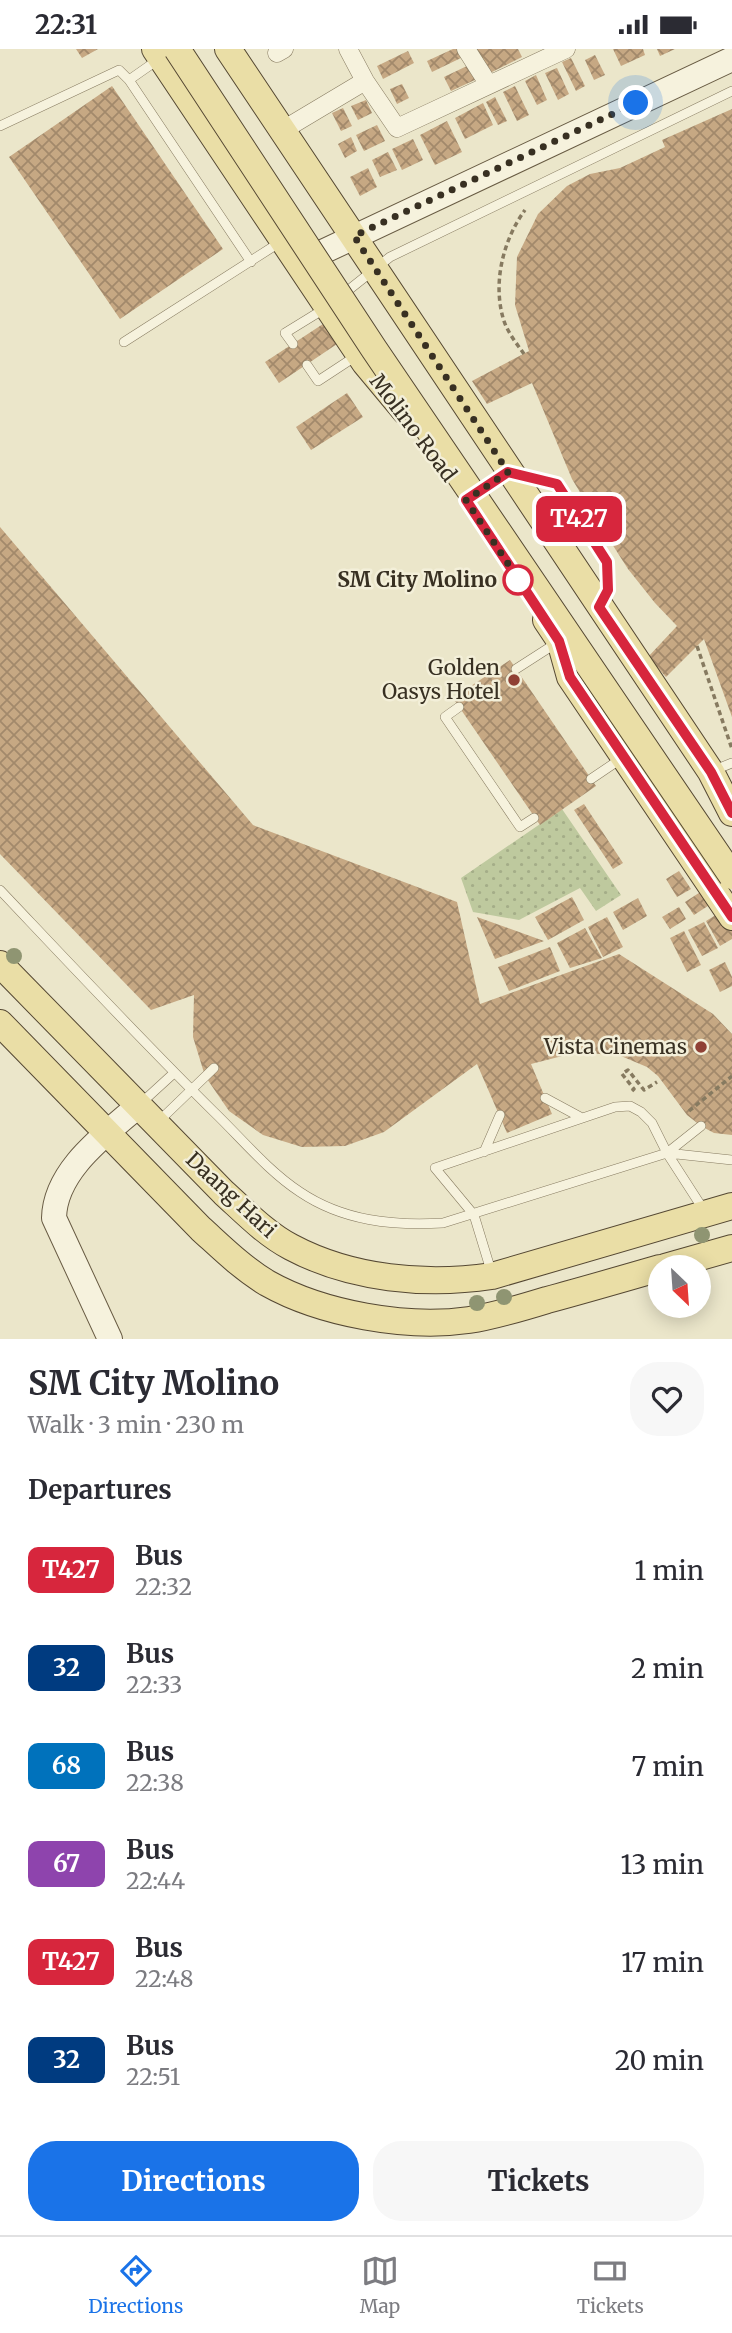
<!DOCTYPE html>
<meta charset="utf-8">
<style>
:root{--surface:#fff;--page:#f7f7f7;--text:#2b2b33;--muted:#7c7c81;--line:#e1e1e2;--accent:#1a73e8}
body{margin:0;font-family:Merriweather,serif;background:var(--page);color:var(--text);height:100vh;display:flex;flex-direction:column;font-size:26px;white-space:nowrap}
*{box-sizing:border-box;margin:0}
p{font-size:23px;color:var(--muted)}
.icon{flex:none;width:38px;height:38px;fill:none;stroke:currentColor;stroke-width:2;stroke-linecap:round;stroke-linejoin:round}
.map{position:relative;height:1290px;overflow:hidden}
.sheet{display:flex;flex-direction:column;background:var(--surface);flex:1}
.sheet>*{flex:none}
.badge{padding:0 14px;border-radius:10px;font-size:24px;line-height:46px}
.needle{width:46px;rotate:155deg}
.fabs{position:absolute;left:648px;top:1206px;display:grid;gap:14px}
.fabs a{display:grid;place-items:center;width:63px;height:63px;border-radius:50%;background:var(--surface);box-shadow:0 4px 18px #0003;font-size:35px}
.you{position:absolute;width:35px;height:35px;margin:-18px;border:5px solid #fff;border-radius:50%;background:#1a73e8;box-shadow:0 0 0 10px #1a73e833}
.map>.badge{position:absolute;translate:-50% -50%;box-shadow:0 0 0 4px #fff}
h2{padding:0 28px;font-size:26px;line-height:63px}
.round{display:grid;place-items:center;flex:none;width:74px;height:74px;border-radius:28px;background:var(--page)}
.overview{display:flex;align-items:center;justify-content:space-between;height:119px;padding:0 28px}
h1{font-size:33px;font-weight:700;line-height:52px}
.cta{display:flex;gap:14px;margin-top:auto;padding:14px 28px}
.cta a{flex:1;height:80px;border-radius:28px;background:var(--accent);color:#fff;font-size:28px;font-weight:700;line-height:80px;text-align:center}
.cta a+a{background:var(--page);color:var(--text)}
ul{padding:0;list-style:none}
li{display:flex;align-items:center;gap:21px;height:98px;padding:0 28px}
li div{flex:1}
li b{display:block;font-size:26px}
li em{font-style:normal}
li .badge{min-width:77px;font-weight:700;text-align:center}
.status{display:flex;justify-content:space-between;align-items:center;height:49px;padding:0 35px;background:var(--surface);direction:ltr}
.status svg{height:19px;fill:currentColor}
.menu{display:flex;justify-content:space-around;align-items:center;height:98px;border-top:2px solid var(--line);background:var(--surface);font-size:19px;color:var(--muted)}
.menu a{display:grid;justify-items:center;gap:4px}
.menu .active{color:var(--accent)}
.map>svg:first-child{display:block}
.grass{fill:url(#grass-dots)}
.building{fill:url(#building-cross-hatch)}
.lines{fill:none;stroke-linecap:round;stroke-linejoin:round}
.lane-casing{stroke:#867a60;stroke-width:10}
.street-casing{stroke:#867a60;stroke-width:19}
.secondary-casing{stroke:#685b43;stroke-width:26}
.primary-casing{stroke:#554833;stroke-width:28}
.path{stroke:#867a60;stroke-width:3.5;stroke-dasharray:5 3.5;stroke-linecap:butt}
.lane{stroke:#f6f2dd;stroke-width:9}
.street{stroke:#f6f2dd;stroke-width:18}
.secondary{stroke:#f6f2dd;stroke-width:24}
.primary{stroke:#eadea6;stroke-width:26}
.primary-bridge-casing{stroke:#554833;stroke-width:28;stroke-linecap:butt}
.primary-bridge{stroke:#eadea6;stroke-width:26}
.tree{fill:#8f9572}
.line-casing{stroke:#fff;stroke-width:16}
.line{stroke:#d7263d;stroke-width:10}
.walk{stroke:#383022;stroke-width:7;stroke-dasharray:0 12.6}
.stop-dot{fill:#fff;stroke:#d7263d;stroke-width:3.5}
.poi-dot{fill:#904135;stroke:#f3efd9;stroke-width:2.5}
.labels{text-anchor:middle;stroke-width:5;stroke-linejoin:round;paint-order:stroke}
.street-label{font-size:21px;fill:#383022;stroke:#f3efd9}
.stop-label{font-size:21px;font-weight:bold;fill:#383022;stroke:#f3efd9;text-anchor:end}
.poi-label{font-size:21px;fill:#383022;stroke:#f3efd9;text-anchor:end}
</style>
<div class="status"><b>22:31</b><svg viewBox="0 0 49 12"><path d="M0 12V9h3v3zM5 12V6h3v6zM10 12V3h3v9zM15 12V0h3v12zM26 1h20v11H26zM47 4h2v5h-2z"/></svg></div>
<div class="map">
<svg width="732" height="1290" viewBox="0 0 732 1290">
<defs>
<pattern id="grass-dots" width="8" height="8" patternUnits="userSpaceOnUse" patternTransform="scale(1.75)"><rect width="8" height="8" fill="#bec99e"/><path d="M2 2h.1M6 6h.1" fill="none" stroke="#a4ad88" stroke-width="1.8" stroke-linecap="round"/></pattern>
<pattern id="building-cross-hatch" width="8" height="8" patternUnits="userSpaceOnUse" patternTransform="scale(1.75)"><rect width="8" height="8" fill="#c6a883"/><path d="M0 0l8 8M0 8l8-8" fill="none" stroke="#a2896b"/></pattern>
</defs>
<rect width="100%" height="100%" fill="#ebe6ca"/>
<path class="grass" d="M562,760L621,846L596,862L580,839L519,871L473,863L461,829Z"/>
<path class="building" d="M76,0H98L82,9Z
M453,0H459L463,8L432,23L427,12Z
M474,0H518L522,8L488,25Z
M613,0H643L645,6L621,17Z
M657,0H675L660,7Z
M408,2L414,14L383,30L377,17Z
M595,6L605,26L594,31L585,11Z
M571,9L585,37L576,42L562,13Z
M469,16L477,30L451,42L444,28Z
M557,19L569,45L558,51L545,24Z
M536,26L547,51L537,56L525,32Z
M402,35L409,49L397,55L390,40Z
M112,37L223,200L120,270L9,108Z
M515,37L529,66L517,72L503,43Z
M495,48L507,72L498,76L486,53Z
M366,51L372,64L358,71L351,57Z
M483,54L493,76L465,90L455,69Z
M343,59L352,77L341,82L332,64Z
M732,60V668L704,590L666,628L648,608L677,577L655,554L628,520L598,473L572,430L532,334L487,355L472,332L529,302L515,256L517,208L538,165L567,137L590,125L620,119L665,98L662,91Z
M447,72L462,103L435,116L420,86Z
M377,76L385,92L364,102L356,86Z
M351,88L357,102L345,109L338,95Z
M413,90L423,111L402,121L392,100Z
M388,103L397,121L380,128L372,111Z
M368,119L377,138L360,147L350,128Z
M323,275L337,295L279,334L265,313Z
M347,344L363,368L311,401L296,378Z
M0,478L253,776L457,853L480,955L619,905L713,965L732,985V1086L714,1084L701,1077L687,1066L658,1027L647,1018L621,1007L578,1003L531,1015L552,1065L507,1084L477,1015L384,1083L345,1097L302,1098L263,1086L229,1062L205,1027L193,988L194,946L151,961L0,805Z
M510,611L596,737L540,776L453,649Z
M584,755L623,814L613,820L574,761Z
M679,822L691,840L677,848L666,830Z
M705,840L714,853L694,866L685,853Z
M572,848L584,871L548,891L535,868Z
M638,849L647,867L623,881L613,863Z
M679,858L686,870L670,880L662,868Z
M724,861L732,876V890L720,897L706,872Z
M477,868L544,892L495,910Z
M607,868L623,898L603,908L588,878Z
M704,873L718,899L702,907L688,881Z
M585,879L602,909L570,919L557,894Z
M684,882L701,916L687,923L670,889Z
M550,898L560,922L509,942L498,918Z
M725,913L732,928V937L720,943L709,921Z"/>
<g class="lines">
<defs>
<path id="lane" d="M129,31L159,10
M0,77L119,21L129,31L251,213
M341,247L390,208L732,42
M124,293L282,192
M293,295L285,284L324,260
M307,316L318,332L350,311L359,313
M476,444L508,423L557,435L607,513L608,541L601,554
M516,620L558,593
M459,658L445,668L520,778L534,769
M712,722L732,714
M591,730L622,709
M0,841C71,916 141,991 214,1063C242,1090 268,1122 300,1143C343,1172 393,1177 443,1174L667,1104L701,1077
M545,1049L582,1069
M139,1056L174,1024
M158,1073L214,1019
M484,1103L500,1066
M667,1104L732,1111
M492,1225L474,1166L435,1119L615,1058L630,1057L641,1063L652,1074L667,1104L705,1163"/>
<path id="street" d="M348,0L365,32L397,79L566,0
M466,0L489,36
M277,4L284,0
M283,81L365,32"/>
<path id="secondary" d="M299,214L732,10
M110,1290L54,1169C55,1121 105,1086 138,1057"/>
<path id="primary" d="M155,0L365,314L405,362
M228,0L711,723L732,764
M546,571L560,592L570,628L732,868
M0,915L224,1144C245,1163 266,1185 291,1198C351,1230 426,1237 492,1227L732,1157
M0,974L201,1180C222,1199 242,1219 267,1234C322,1265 407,1280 469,1271C495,1267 521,1259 547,1251C584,1241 622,1230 660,1219
M665,1218L732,1199"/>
</defs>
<use href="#lane" class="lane-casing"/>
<use href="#street" class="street-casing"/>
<use href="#secondary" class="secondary-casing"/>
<use href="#primary" class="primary-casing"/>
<path class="path" d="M524,305C517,295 508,284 504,272C492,235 503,191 525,161
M697,597L732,700
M632,1042L634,1040L622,1025L628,1021L644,1041L657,1033
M689,1062L732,1027"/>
<use href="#lane" class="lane"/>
<use href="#street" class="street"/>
<use href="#secondary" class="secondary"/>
<use href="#primary" class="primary"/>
<defs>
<path id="primary-bridge" d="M177,0L374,300L732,827"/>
</defs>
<use href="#primary-bridge" class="primary-bridge-casing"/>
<use href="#primary-bridge" class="primary-bridge"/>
</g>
<g class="tree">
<circle cx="14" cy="907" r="8"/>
<circle cx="702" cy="1186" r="8"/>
<circle cx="504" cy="1248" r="8"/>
<circle cx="477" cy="1254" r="8"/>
</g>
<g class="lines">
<defs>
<path id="line" d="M732,764L711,723L599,558L608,541L607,513L557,435L508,423L466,451L559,592L570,628L732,868"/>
</defs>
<use href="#line" class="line-casing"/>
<use href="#line" class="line"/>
<path class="walk" d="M518,531L520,533L466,451L508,423L354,187L636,54"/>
</g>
<circle class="stop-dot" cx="518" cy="531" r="14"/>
<g class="poi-dot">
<circle cx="514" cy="631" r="7"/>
<circle cx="701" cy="998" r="7"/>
</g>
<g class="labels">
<g class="street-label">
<text transform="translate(413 379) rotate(53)" y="7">Molino Road</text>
<text transform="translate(231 1146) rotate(43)" y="7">Daang Hari</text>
</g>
<g class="stop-label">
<text x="497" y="538">SM City Molino</text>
</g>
<g class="poi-label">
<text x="500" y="626">Golden<tspan x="500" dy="24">Oasys Hotel</tspan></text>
<text x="687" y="1005">Vista Cinemas</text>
</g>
</g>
</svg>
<div class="fabs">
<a><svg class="needle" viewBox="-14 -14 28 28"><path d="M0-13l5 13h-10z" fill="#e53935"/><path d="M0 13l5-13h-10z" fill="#7c7c81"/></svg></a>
</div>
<div class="you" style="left:636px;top:54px"></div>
<b class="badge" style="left:579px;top:470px;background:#d7263d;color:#fff">T427</b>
</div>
<section class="sheet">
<div class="overview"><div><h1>SM City Molino</h1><p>Walk · 3 min · 230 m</p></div><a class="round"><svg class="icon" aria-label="heart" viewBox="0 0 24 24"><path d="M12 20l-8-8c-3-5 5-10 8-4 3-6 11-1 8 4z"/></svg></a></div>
<h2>Departures</h2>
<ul>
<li><span class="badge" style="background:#d7263d;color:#fff">T427</span><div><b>Bus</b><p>22:32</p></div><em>1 min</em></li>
<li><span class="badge" style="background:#003b80;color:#fff">32</span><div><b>Bus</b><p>22:33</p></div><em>2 min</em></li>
<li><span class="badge" style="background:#0072bc;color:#fff">68</span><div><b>Bus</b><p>22:38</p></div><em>7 min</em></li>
<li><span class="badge" style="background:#8e44ad;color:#fff">67</span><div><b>Bus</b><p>22:44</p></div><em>13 min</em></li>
<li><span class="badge" style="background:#d7263d;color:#fff">T427</span><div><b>Bus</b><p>22:48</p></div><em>17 min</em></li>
<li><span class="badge" style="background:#003b80;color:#fff">32</span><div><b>Bus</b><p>22:51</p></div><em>20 min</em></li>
</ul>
<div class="cta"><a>Directions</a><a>Tickets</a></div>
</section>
<nav class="menu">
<a class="active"><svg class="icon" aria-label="directions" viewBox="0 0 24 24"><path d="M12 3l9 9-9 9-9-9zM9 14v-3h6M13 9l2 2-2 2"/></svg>Directions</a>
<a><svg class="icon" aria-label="map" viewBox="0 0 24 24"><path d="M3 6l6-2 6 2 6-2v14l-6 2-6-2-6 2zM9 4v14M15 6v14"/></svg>Map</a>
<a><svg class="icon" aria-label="tickets" viewBox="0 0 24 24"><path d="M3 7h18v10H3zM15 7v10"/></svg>Tickets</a>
</nav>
